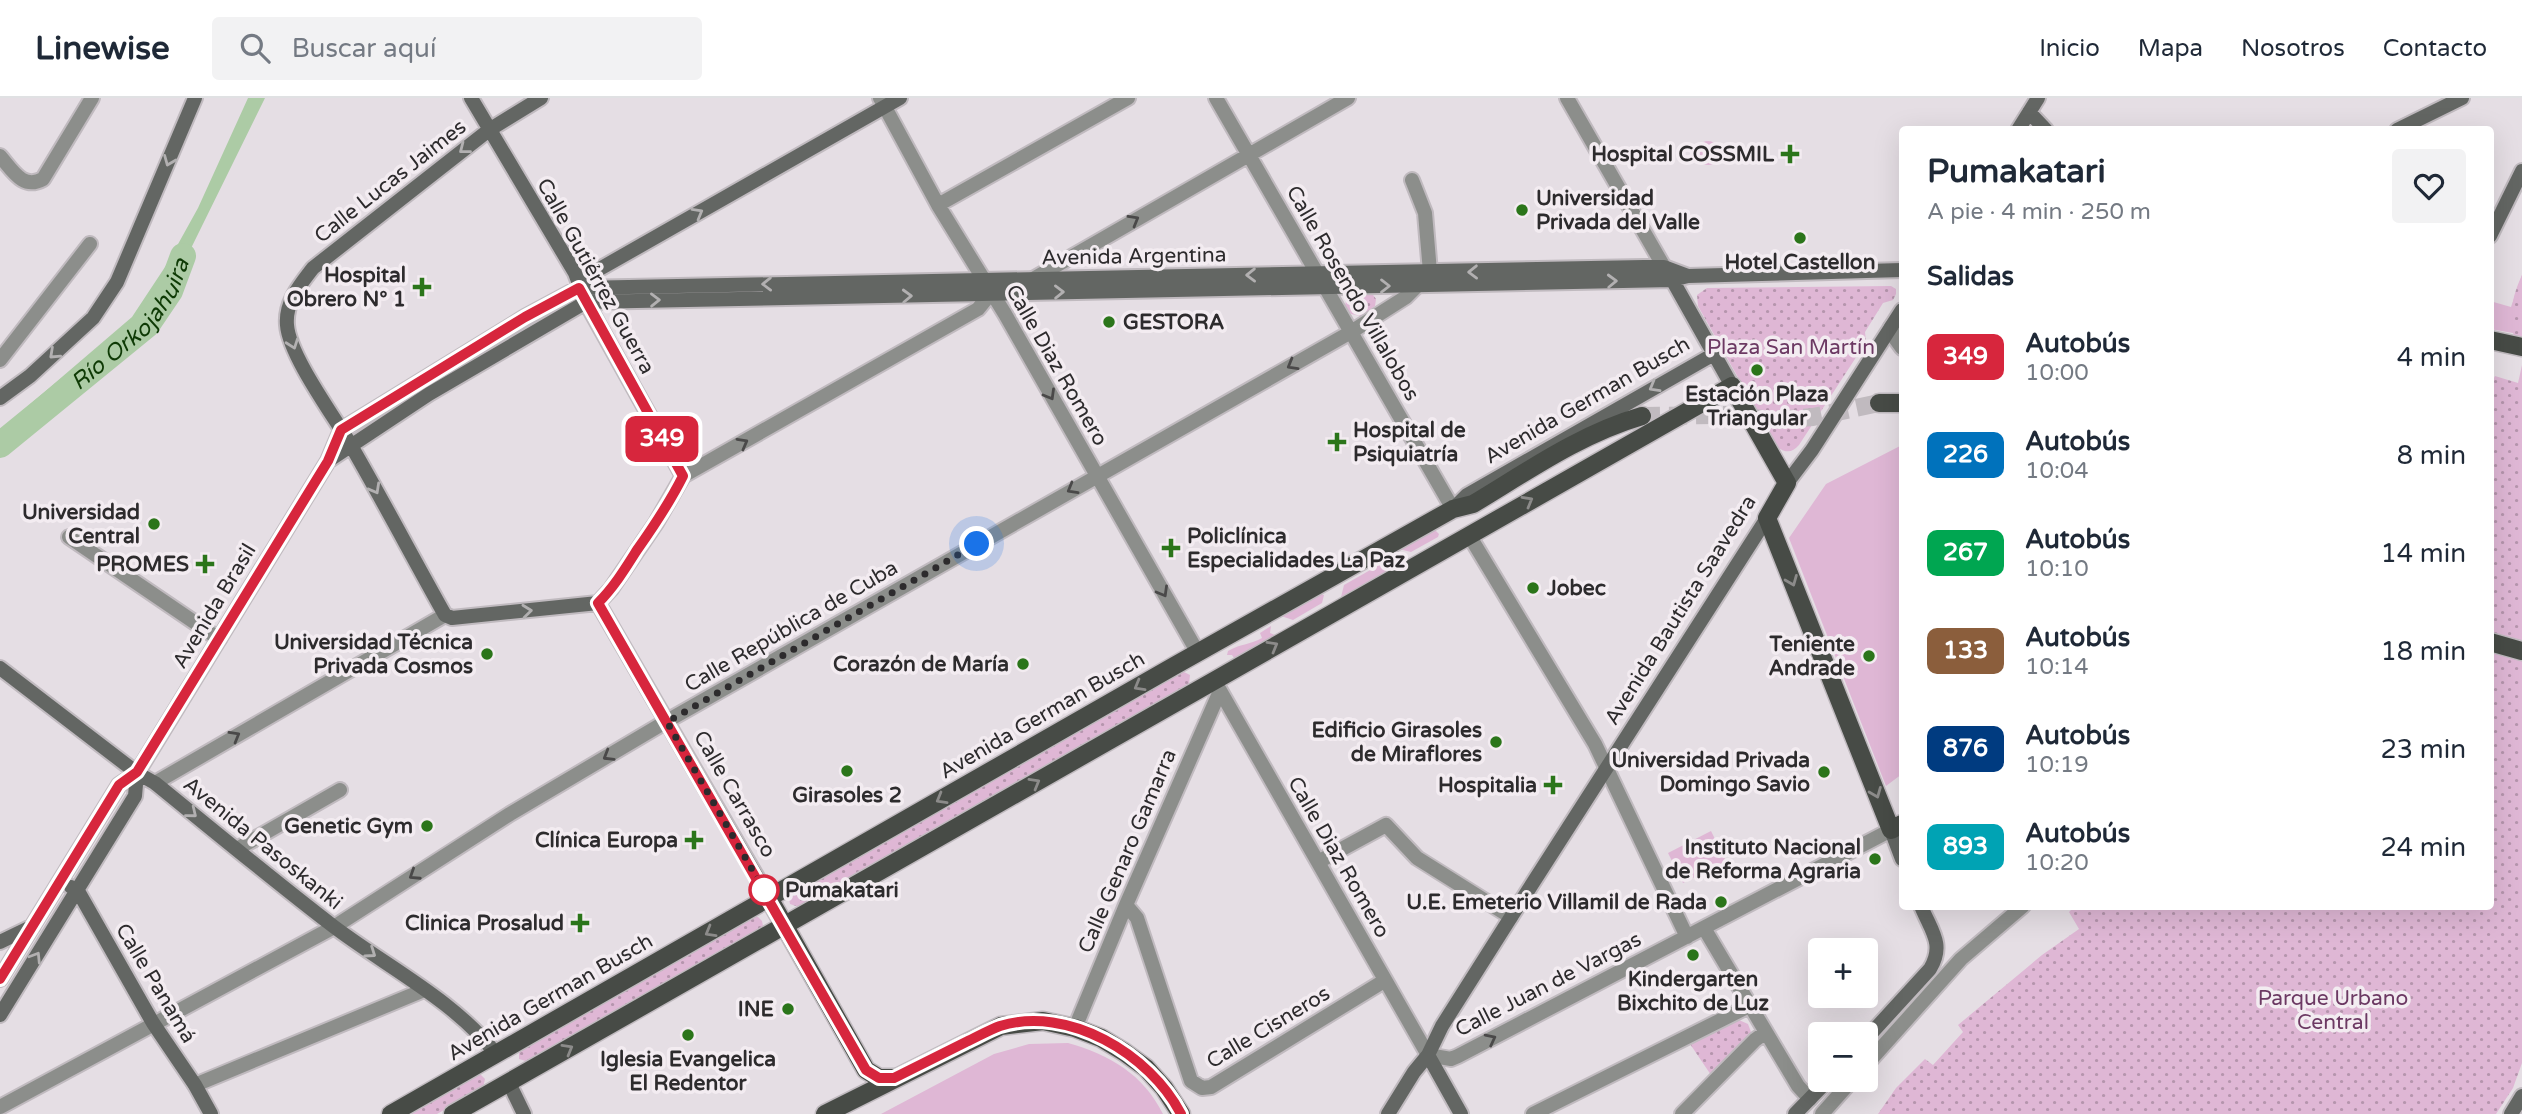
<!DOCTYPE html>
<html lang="es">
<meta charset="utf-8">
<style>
:root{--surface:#fff;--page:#f2f2f3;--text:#1f2937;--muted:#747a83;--line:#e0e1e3}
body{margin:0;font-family:"Varela Round",sans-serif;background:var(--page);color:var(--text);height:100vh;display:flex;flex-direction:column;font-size:26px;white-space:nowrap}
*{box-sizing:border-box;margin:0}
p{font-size:23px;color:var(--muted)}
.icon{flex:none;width:38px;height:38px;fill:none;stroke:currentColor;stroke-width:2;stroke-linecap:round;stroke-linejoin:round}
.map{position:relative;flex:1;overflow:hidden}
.sheet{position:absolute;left:1899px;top:28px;width:595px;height:784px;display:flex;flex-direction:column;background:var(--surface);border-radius:7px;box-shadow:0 7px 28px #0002}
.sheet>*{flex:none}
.badge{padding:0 14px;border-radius:10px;font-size:24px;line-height:46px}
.buttons{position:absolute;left:1808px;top:840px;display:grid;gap:14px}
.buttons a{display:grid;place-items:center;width:70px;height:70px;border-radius:7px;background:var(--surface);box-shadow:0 7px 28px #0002;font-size:35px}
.you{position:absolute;width:35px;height:35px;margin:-18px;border:5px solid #fff;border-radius:50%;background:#1a73e8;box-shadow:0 0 0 10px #1a73e833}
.map>.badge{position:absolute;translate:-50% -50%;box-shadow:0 0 0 4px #fff}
h2{padding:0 28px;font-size:26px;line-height:63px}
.round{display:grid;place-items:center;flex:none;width:74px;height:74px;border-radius:7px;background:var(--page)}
.overview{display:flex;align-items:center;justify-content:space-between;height:119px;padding:0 28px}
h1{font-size:33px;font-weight:700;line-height:52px}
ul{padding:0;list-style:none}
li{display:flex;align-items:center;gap:21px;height:98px;padding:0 28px}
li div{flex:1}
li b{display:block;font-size:26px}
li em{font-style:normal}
li .badge{min-width:77px;font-weight:700;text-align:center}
header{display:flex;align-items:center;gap:42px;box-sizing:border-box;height:98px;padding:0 35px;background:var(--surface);border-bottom:2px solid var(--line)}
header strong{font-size:33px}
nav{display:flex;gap:38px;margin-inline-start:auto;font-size:24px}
.search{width:490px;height:63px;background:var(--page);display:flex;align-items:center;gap:18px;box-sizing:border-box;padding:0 24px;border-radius:7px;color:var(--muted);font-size:26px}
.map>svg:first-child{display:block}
.green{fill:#dfb7d5}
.park{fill:url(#park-dots)}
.water{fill:#accba5}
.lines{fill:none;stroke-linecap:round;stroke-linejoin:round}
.river{stroke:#accba5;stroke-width:26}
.primary-tunnel{stroke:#c0babf;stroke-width:18;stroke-dasharray:18 9;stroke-linecap:butt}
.street-casing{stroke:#c0babf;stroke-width:18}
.secondary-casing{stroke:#c0babf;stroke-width:18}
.primary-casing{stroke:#c0babf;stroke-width:21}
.street{stroke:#8c8e8b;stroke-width:14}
.secondary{stroke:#636663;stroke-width:14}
.primary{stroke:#474b46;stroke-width:18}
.oneway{stroke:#b2b0b1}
.oneway2{stroke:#4a4949}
.oneway3{stroke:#8c8b8a}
.line-casing{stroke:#fff;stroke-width:16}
.line{stroke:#d7263d;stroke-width:10}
.walk{stroke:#2d2b2d;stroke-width:7;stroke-dasharray:0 12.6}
.poi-dot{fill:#2b751a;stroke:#f3ecf1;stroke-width:2.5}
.stop-dot{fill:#fff;stroke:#d7263d;stroke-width:3.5}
.labels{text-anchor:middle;stroke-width:7;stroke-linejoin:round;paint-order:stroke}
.poi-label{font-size:21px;font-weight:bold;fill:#2d2b2d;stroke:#f3ecf1;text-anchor:end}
.street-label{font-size:21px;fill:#2d2b2d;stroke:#f3ecf1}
.park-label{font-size:21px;fill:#6c3963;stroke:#f3ecf1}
.stop-label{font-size:21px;font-weight:bold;fill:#2d2b2d;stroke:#f3ecf1;text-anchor:start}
.water-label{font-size:23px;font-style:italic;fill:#0e3a05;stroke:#f3ecf1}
</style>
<header>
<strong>Linewise</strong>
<div class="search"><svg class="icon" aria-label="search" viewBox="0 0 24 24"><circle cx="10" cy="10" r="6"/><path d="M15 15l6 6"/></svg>Buscar aquí</div>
<nav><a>Inicio</a><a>Mapa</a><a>Nosotros</a><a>Contacto</a></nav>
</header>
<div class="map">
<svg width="2522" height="1016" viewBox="0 0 2522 1016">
<defs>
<pattern id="park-dots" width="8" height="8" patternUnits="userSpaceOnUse" patternTransform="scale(1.75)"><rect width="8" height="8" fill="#dfb7d5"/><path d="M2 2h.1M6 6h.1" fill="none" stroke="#b595ad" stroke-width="1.8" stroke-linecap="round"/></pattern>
</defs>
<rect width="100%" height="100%" fill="#e5dee4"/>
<path class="green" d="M1696 55a12 12 0 1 1 24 0a12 12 0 1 1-24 0Z
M2522,177V257L2513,235L2490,231V203L2511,209Z
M1902,347V676L1886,688L1789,440L1826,386Z
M1434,431L1439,436L1438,439L1411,454L1399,451Z
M1386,463V469L1392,471L1341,499L1344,487Z
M1321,496L1324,497L1322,505L1293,522L1281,518Z
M1271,528L1270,535L1275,537L1234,560L1232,557H1227L1228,553C1242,545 1250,547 1262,540L1260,535Z
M1711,733L1726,763L1683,785L1668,755Z
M1068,945C1110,957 1143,976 1163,1016H881L994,956L1029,946Z"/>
<path class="park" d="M2522,177V257C2509,227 2508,207 2522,177Z
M1891,188L1896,191V196L1893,202L1883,205L1865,234L1866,244L1799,347C1792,355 1786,355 1777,349L1698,208L1697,197L1707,190Z
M1355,195L1373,197L1376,201L1375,208L1361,218L1351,216L1345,207L1347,200Z
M2522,267V965L2513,990L2496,1016H1878L1896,990L1925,961L1933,967L1963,934L1958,927L2042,857L2079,831L2069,814L2074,809L2490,808V457L2492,456L2490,452V287L2495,278L2518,285Z
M1182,573L1190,577L1189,586L799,809L790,806L789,801L792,796Z
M753,819H758L762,823L763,828L760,832L529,964L519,961V955L522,951Z
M1739,922L1748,926L1751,934L1747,942L1711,977L1688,943Z
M476,977H481L485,981L483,990L437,1016H408Z"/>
<path class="water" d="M248,0H265L169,195L142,230L0,347V332L132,219L167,166L198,110Z"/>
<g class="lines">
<path class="river" id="s1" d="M0,347L147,227L170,193L183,158"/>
<path class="primary-tunnel" d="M1642,318L1724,317L1774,322L1813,319L1879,305"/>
<defs>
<path id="street" d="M880,0L938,107L1005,216L1198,555
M1216,0L1453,411
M1567,0L1664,169
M0,58C13,73 23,92 43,81L92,0
M1412,82L1425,115L1430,174
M938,107L1128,0
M1033,181L1348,0
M1891,229L1894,239L1902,250
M0,262L90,146
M683,378L978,211L991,195
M1469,437L1595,646L1687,839
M69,439L219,541
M1214,582L1428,957L1451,961L1458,958L1891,732
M155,685L445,517
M237,751L340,692
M1318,764L1386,727L1417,760L1511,819
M1126,807L1137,820L1191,983L1202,990L1211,989L1384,883
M1704,830L1798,988L1810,1001
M1075,930L1126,807L1220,593
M1866,967L1961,861L2023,808
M195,987L424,892
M0,1009L334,829L510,716L667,623L1351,234L1406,199L1417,188
M1533,1016L1749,908
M1682,1016L1755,942L1766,934
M1822,1016L1852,982"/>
<path id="secondary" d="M471,0L575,175L586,204L683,378L656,425L611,491L598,505L452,520L445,517C413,460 382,401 349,344C333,317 289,257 287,227C285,204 300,187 313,170L489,32L541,0
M2029,14L2046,32
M2018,32L2038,0
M2397,32L2462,0
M2490,138L2522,73
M1669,176L1732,288
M579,190L1644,169H1664L1688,178
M0,300L30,278L93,220L117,184L195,0
M328,363L429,296L586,204L1672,182L1688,178L1902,172
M1787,385L1812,352L1902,212
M1454,410L1467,397L1714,256
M598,505L769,800
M0,570L137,675L155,685C214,733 273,782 333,828C387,869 454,902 496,956
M1891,732L1902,761
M71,789L78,793L153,925L195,987L211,1016
M0,844L33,828
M0,881L119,687L137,675L328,363L341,332L525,219L579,190L589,177L900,0
M0,917L135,698L137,675
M1866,941L1930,871C1945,846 1931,833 1921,808
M1428,957L1461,1016
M509,985L524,1016
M1388,1016L1414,974L1428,957L1442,928L1511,819L1767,420
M1795,1016L1828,982
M2511,1016L2522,998"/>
<path id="primary" d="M2490,242L2522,249
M1879,305H1902
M2490,544L2522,553
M769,800L866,972L879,980H894
M391,1016L1174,568L1453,411L1473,406C1528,373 1580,336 1642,318
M453,1016L1732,288L1787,385L1767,420L1891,732L1902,726
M825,1016L1001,928L1043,923L1075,930L1101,940L1124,954L1146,970L1164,990L1181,1016"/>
</defs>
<use href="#street" class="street-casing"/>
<use href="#secondary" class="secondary-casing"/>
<use href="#primary" class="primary-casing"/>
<use href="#street" class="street"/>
<use href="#secondary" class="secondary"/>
<use href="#primary" class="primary"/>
</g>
<defs><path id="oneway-chevron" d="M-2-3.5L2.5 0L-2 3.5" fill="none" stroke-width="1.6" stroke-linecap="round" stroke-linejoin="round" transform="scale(1.75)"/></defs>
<g class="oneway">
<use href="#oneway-chevron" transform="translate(464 51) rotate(142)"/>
<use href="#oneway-chevron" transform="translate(169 63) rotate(112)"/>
<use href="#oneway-chevron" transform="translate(698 115) rotate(-30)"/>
<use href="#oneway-chevron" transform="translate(1473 174) rotate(179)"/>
<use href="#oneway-chevron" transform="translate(1251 177) rotate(179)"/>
<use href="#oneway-chevron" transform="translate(1612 183) rotate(-2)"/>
<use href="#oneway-chevron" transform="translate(767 186) rotate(179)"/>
<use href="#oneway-chevron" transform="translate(1385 188)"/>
<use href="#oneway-chevron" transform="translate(1059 194) rotate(-1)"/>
<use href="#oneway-chevron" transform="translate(907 198) rotate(-2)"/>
<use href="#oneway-chevron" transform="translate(655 202) rotate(-1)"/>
<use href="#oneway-chevron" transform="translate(293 246) rotate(70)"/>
<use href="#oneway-chevron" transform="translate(54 256) rotate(137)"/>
<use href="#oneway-chevron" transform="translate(1654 289) rotate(150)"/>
<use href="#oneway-chevron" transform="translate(375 391) rotate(61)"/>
<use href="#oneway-chevron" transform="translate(527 513) rotate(-6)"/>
<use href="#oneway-chevron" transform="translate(192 715) rotate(39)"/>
<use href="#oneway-chevron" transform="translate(371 855) rotate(35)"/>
<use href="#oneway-chevron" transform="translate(36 859) rotate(-58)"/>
</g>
<g class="oneway2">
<use href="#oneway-chevron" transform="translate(1134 122) rotate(-30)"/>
<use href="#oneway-chevron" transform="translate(1292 267) rotate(150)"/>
<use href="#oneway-chevron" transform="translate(1050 297) rotate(60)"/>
<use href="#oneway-chevron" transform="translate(743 345) rotate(-29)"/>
<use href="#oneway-chevron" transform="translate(1072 391) rotate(150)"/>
<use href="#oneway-chevron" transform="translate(1163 494) rotate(60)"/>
<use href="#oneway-chevron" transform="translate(235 638) rotate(-30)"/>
<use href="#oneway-chevron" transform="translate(608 658) rotate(149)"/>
<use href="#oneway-chevron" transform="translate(414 777) rotate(147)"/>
<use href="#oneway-chevron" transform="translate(1491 941) rotate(-27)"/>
</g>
<g class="oneway3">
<use href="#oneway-chevron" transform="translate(1528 403) rotate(-30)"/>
<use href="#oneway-chevron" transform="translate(1792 483) rotate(68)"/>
<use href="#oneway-chevron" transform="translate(1273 548) rotate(-30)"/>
<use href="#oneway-chevron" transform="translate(1139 588) rotate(150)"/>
<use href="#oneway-chevron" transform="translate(1035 685) rotate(-30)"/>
<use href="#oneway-chevron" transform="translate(1876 695) rotate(68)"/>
<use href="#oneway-chevron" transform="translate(941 701) rotate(150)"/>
<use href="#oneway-chevron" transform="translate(710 834) rotate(150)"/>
<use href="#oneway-chevron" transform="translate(568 951) rotate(-30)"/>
</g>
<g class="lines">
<defs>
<path id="line" d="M0,881L119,687L137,674L328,363L341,332L525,219L579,190L683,378C670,404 654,428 637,452C625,471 614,489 598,505L866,972L879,980H894C918,968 942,956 966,944C977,939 989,932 1000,928C1068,907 1150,956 1181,1016"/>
</defs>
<use href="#line" class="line-casing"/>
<use href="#line" class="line"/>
<path class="walk" d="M764,792L667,624L977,446"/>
</g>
<g class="poi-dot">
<path d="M1786.5 45.5h7v7h7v7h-7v7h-7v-7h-7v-7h7z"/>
<circle cx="1522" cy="112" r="7"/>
<circle cx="1800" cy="140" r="7"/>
<path d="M418.5 178.5h7v7h7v7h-7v7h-7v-7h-7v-7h7z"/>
<circle cx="1109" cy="224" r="7"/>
<circle cx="1757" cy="272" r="7"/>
<path d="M1333.5 333.5h7v7h7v7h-7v7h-7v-7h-7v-7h7z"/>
<circle cx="154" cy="426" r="7"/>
<path d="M1167.5 439.5h7v7h7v7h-7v7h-7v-7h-7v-7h7z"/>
<path d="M201.5 455.5h7v7h7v7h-7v7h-7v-7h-7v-7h7z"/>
<circle cx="1533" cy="490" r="7"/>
<circle cx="487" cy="556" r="7"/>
<circle cx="1869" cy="558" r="7"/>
<circle cx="1023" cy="566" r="7"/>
<circle cx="1496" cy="644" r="7"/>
<circle cx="847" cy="673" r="7"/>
<circle cx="1824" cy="674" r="7"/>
<path d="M1549.5 676.5h7v7h7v7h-7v7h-7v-7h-7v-7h7z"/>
<circle cx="427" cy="728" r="7"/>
<path d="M690.5 731.5h7v7h7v7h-7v7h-7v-7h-7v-7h7z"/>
<circle cx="1875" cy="761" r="7"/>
<circle cx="1721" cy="804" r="7"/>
<path d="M576.5 814.5h7v7h7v7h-7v7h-7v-7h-7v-7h7z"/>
<circle cx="1693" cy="857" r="7"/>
<circle cx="788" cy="911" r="7"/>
<circle cx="688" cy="937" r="7"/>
</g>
<circle class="stop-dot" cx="764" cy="792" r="14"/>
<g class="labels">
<g class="poi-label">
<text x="1774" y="63">Hospital COSSMIL</text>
<text x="1536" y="107" text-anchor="start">Universidad<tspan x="1536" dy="24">Privada del Valle</tspan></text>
<text x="1800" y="171" text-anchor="middle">Hotel Castellon</text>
<text x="406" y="184">Hospital<tspan x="406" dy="24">Obrero N° 1</tspan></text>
<text x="1123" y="231" text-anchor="start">GESTORA</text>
<text x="1757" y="303" text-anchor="middle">Estación Plaza<tspan x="1757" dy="24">Triangular</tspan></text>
<text x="1353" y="339" text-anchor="start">Hospital de<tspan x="1353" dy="24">Psiquiatría</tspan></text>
<text x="140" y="421">Universidad<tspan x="140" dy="24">Central</tspan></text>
<text x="1187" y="445" text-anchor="start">Policlínica<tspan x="1187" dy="24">Especialidades La Paz</tspan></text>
<text x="189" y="473">PROMES</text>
<text x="1547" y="497" text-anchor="start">Jobec</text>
<text x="473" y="551">Universidad Técnica<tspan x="473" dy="24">Privada Cosmos</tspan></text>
<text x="1855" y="553">Teniente<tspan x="1855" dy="24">Andrade</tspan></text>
<text x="1009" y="573">Corazón de María</text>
<text x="1482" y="639">Edificio Girasoles<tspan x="1482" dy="24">de Miraflores</tspan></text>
<text x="1810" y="669">Universidad Privada<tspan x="1810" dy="24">Domingo Savio</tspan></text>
<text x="1537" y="694">Hospitalia</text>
<text x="847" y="704" text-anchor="middle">Girasoles 2</text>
<text x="413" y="735">Genetic Gym</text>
<text x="678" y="749">Clínica Europa</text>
<text x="1861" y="756">Instituto Nacional<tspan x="1861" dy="24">de Reforma Agraria</tspan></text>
<text x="1707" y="811">U.E. Emeterio Villamil de Rada</text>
<text x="564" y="832">Clinica Prosalud</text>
<text x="1693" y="888" text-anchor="middle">Kindergarten<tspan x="1693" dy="24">Bixchito de Luz</tspan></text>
<text x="774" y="918">INE</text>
<text x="688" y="968" text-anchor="middle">Iglesia Evangelica<tspan x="688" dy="24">El Redentor</tspan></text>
</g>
<g class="street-label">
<text transform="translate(390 83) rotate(-38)" y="7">Calle Lucas Jaimes</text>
<text transform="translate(1134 158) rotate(-1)" y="7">Avenida Argentina</text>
<text transform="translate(596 178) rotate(61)" y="7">Calle Gutiérrez Guerra</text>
<text transform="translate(1353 195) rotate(60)" y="7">Calle Rosendo Villalobos</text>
<text transform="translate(1057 267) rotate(60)" y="7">Calle Diaz Romero</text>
<text transform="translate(1587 302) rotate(-30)" y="7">Avenida German Busch</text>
<text transform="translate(214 508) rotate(-59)" y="7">Avenida Brasil</text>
<text transform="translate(1680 512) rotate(-58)" y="7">Avenida Bautista Saavedra</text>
<text transform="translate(791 528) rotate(-30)" y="7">Calle República de Cuba</text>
<text transform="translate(1042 617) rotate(-30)" y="7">Avenida German Busch</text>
<text transform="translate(735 696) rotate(60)" y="7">Calle Carrasco</text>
<text transform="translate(263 745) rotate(39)" y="7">Avenida Pasoskanki</text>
<text transform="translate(1127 753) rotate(-67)" y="7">Calle Genaro Gamarra</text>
<text transform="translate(1339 759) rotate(60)" y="7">Calle Diaz Romero</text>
<text transform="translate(156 885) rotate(59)" y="7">Calle Panamá</text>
<text transform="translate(1548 886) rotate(-27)" y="7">Calle Juan de Vargas</text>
<text transform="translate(550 899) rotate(-30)" y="7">Avenida German Busch</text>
<text transform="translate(1268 929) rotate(-31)" y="7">Calle Cisneros</text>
</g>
<g class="park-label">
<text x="1791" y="256">Plaza San Martín</text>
<text x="2333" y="907">Parque Urbano<tspan x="2333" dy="24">Central</tspan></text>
</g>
<g class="stop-label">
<text x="785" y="799">Pumakatari</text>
</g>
<g class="water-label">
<text dy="8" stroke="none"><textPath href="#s1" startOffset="180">Río Orkojahuira</textPath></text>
</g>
</g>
</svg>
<div class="buttons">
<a>+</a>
<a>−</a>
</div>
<div class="you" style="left:977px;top:446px"></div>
<b class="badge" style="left:662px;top:341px;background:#d7263d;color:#fff">349</b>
<section class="sheet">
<div class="overview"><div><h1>Pumakatari</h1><p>A pie · 4 min · 250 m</p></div><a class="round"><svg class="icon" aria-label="heart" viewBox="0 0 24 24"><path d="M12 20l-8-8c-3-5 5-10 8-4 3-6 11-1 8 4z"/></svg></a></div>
<h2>Salidas</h2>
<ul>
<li><span class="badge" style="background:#d7263d;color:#fff">349</span><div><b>Autobús</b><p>10:00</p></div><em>4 min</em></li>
<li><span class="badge" style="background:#0072bc;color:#fff">226</span><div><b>Autobús</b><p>10:04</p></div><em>8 min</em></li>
<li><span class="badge" style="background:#00a651;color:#fff">267</span><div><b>Autobús</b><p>10:10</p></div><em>14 min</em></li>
<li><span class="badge" style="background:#8b5e3c;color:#fff">133</span><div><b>Autobús</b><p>10:14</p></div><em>18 min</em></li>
<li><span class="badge" style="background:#003b80;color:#fff">876</span><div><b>Autobús</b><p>10:19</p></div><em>23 min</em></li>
<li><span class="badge" style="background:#00a3b4;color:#fff">893</span><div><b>Autobús</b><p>10:20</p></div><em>24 min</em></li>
</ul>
</section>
</div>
